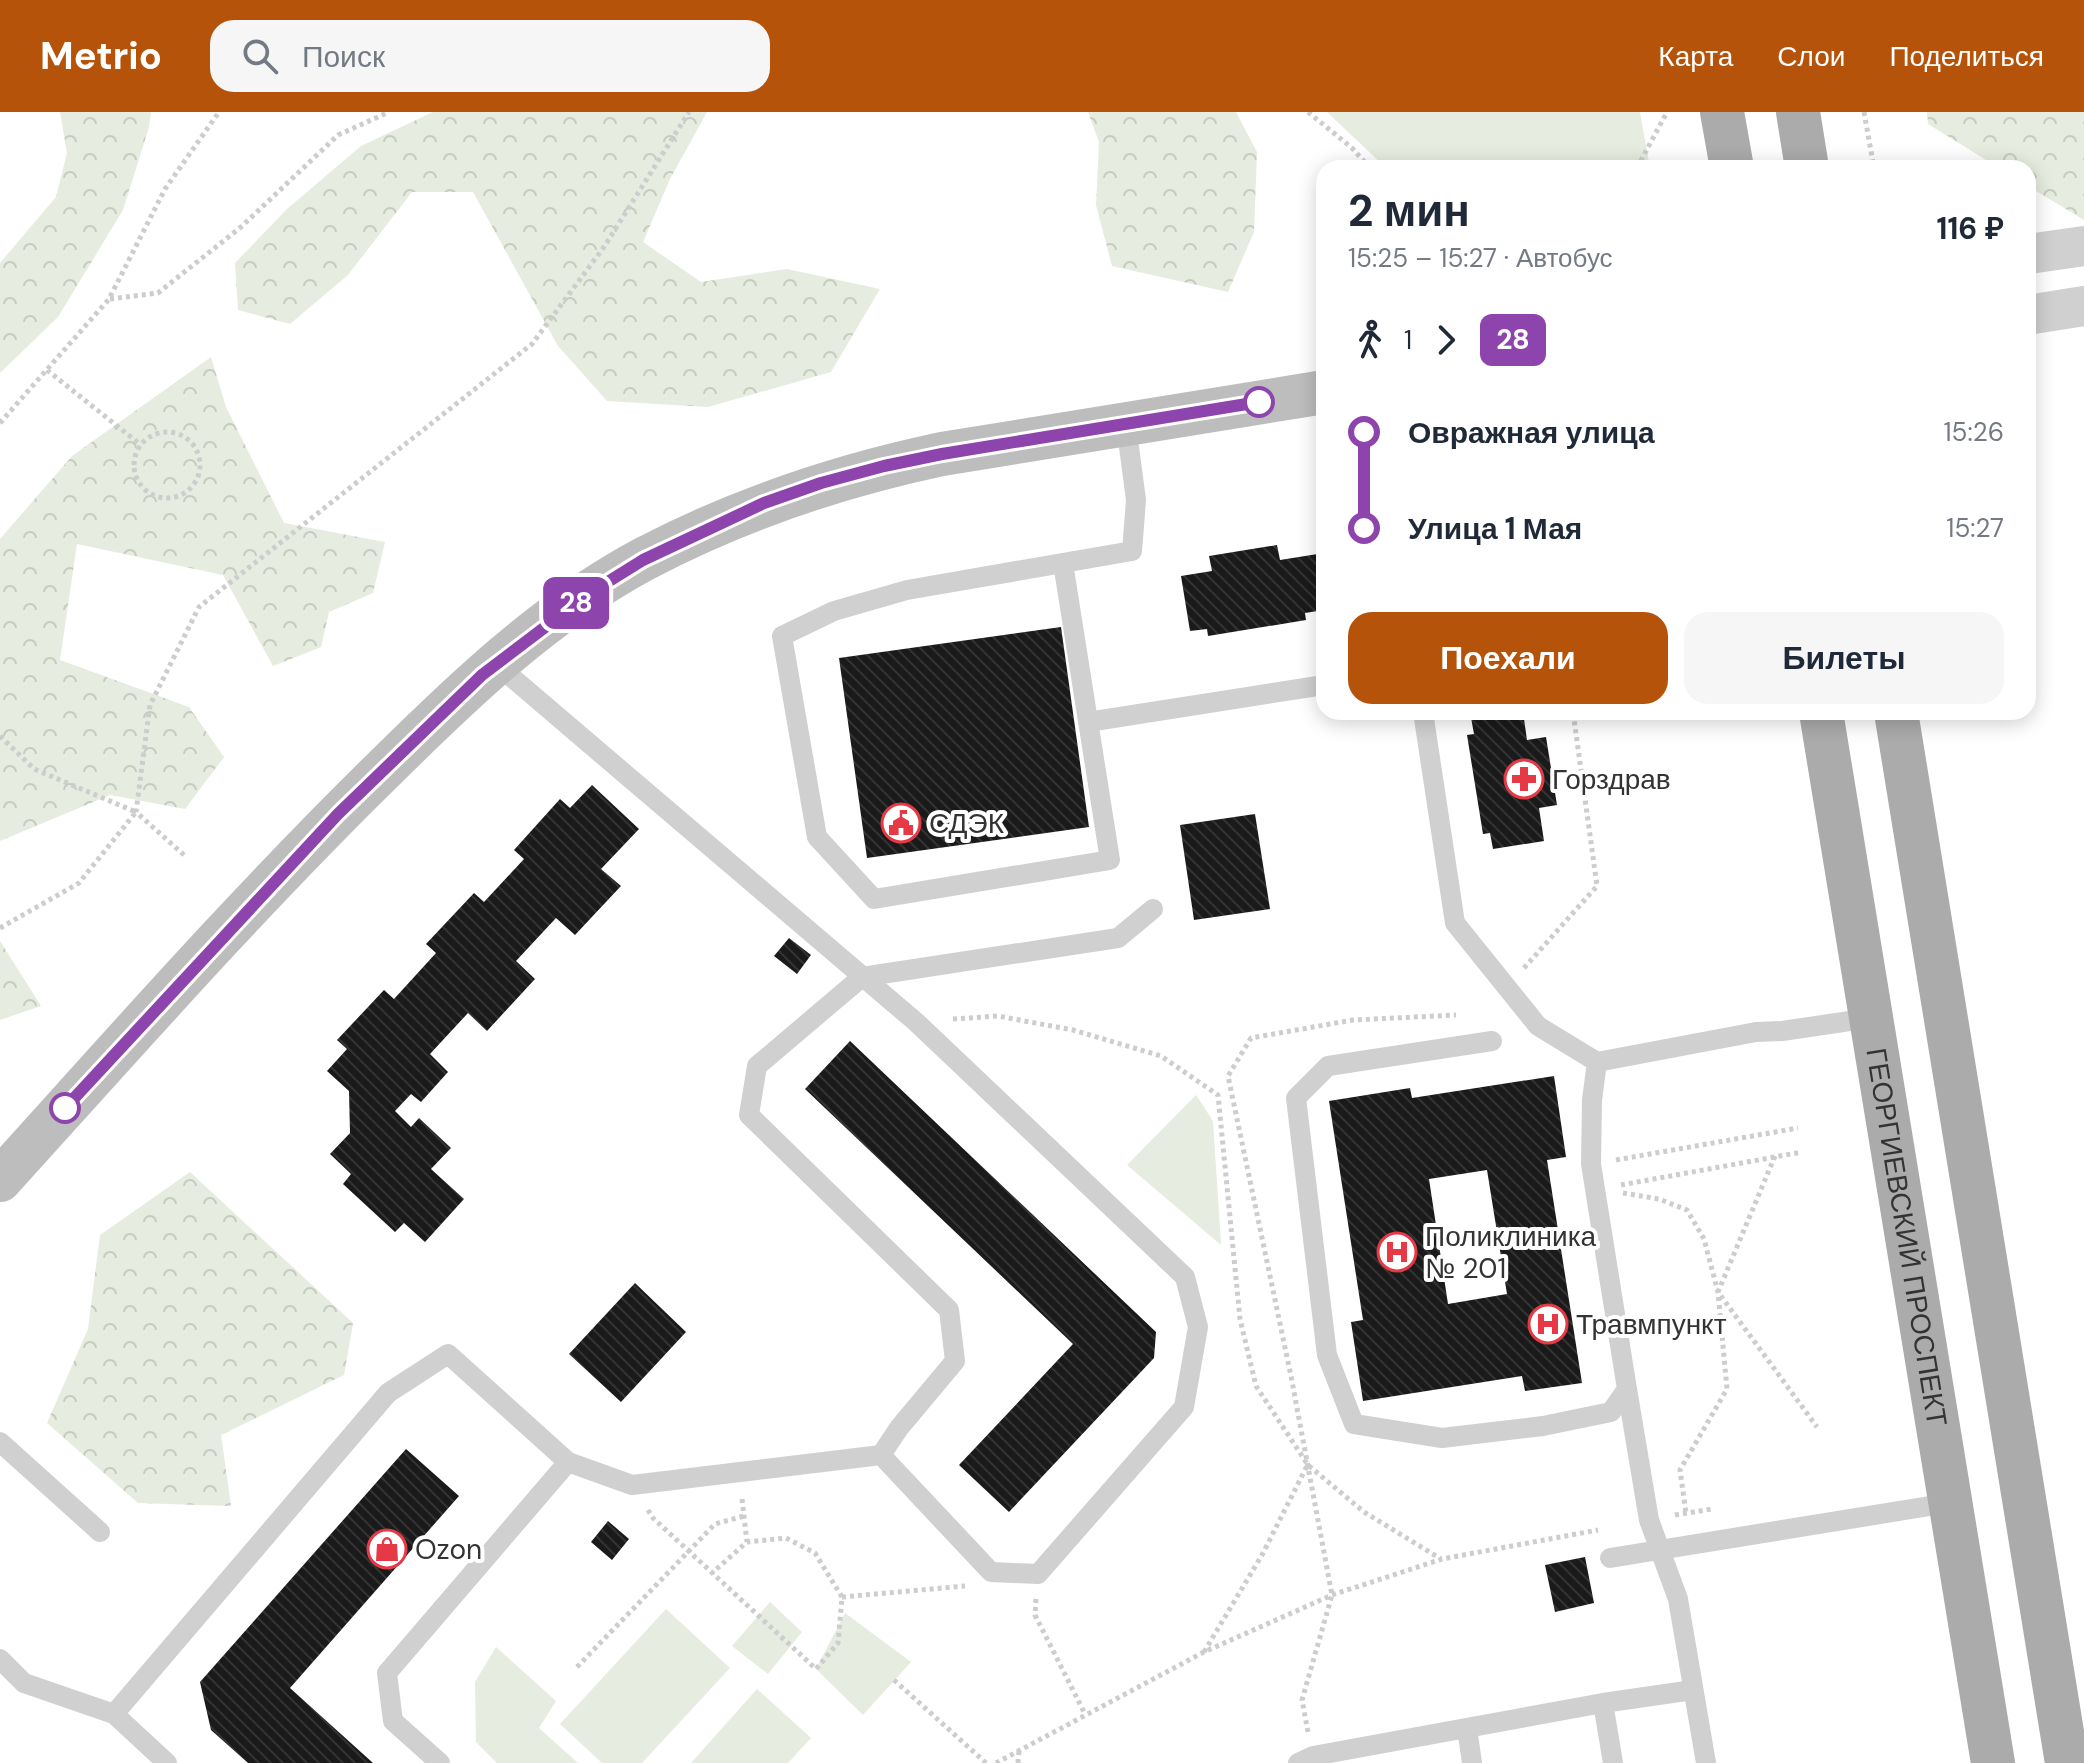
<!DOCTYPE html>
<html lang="ru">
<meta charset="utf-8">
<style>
:root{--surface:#fff;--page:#f6f6f7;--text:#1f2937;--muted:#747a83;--accent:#b45309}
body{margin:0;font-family:"DM Sans",sans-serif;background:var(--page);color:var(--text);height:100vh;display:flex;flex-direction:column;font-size:30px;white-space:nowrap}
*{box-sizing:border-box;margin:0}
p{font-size:26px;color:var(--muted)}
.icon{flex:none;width:44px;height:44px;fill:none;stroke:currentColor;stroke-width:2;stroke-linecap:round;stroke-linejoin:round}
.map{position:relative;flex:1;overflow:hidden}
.details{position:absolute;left:1316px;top:48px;width:720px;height:560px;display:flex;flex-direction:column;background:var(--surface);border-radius:24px;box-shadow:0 4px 20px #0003}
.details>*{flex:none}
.badge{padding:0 16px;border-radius:12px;font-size:28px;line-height:52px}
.map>.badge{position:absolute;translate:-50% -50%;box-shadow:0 0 0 4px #fff}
.legs{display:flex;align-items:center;gap:12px;height:88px;padding:0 32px;font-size:26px}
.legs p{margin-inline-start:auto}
.headline{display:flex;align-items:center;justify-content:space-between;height:136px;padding:0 32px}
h1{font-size:44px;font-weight:700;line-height:60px}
.action{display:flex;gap:16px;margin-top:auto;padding:16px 32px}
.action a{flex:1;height:92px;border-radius:24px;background:var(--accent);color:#fff;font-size:32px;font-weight:700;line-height:92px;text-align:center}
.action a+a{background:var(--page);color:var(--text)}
ul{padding:0 32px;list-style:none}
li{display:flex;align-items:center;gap:28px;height:96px;font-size:30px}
li i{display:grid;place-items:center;width:12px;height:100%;margin:0 10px;background:currentColor}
li i::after{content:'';width:20px;height:20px;margin:-10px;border:6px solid;border-radius:50%;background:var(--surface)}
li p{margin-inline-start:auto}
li:first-child i{background:linear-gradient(#0000 50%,currentColor 0)}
li:last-child i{background:linear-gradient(currentColor 50%,#0000 0)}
header{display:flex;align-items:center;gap:48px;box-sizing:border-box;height:112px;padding:0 40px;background:var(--accent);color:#fff}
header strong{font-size:38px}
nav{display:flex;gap:44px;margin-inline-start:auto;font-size:28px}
.search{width:560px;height:72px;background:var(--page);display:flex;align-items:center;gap:20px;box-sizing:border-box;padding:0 28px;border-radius:24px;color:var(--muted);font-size:30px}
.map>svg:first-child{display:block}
.green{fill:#e6ecdf}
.forest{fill:url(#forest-crowns)}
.building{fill:url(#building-back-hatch);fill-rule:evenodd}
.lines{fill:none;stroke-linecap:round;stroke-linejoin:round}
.path{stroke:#cdcdcd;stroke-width:5;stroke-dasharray:4 4;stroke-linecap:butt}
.lane{stroke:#d0d0d0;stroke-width:20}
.street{stroke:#d0d0d0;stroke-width:40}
.secondary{stroke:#bdbdbd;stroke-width:44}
.primary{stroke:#ababab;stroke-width:44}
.line-1-casing{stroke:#fff;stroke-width:18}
.line-1{stroke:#8e44ad;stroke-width:12}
.stop-1-dot{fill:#fff;stroke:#8e44ad;stroke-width:4}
.labels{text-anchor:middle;stroke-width:8;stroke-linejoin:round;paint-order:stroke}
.poi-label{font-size:28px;fill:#333;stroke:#fff;text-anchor:start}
.street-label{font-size:28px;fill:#333;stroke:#fff}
</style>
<header>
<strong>Metrio</strong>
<div class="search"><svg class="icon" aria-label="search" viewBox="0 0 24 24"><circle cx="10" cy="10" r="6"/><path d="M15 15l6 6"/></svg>Поиск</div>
<nav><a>Карта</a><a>Слои</a><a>Поделиться</a></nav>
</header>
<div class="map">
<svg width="2084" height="1651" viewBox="0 0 2084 1651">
<defs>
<pattern id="forest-crowns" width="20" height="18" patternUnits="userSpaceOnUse" patternTransform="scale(2)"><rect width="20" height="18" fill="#e6ecdf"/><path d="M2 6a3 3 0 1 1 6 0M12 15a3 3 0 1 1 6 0" fill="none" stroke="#c6cbc0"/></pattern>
<pattern id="building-back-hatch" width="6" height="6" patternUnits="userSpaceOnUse" patternTransform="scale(2)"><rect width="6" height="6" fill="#1a1a1a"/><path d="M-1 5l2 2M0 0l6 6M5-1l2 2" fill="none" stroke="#333"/></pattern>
</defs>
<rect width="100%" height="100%" fill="#fff"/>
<path class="green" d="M1327,0H1640L1650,56H1386Z
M1196,983L1213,1009L1221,1133L1127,1053Z
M770,1490L802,1520L768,1562L732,1534Z
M666,1497L730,1556L642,1651H602L560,1612Z
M845,1501L911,1550L863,1603L816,1557Z
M496,1535L556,1589L539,1616L578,1651H497L476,1630L475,1570Z
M757,1577L811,1626L788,1651H691Z"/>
<path class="forest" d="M60,0H151L149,15L123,98L58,205L0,261V151L56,85L67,41Z
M433,0H707L670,67L643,130L701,170L787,157L880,177L831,260L708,295L607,289L558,234L473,80H412L348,163L290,212L238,198L235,151L287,97L361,34Z
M1088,0H1236L1257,40L1254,120L1228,180L1112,154L1096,93L1099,30Z
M1927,0H2084V108L2028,74V56H1999L1928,12Z
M211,245L226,295L284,411L385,430L373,481L329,500L321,535L273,554L223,463L77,432L60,548L189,595L224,645L185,697L110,683L0,729V427L72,344Z
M0,829L41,894L0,908Z
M190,1060L353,1211L344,1263L221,1323L231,1394L138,1391L47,1311L88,1217L100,1123Z"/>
<path class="building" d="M1277,433L1280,448L1324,441V498L1305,501L1306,508L1208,524L1207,517L1190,519L1181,464L1212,459L1209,444Z
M1061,515L1089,715L867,746L839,546Z
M1470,600H1523L1527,628L1546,625L1557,693L1539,696L1544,729L1493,737L1490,721L1483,722L1467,623L1474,622Z
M592,673L639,717L601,757L621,774L575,823L556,806L516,849L535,867L487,919L468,901L430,942L448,960L421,990L411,982L395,999L411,1015L419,1006L451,1036L431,1057L464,1087L425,1130L404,1111L395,1120L343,1072L351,1062L330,1042L350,1021L349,979L327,959L347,937L337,928L384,878L394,887L436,841L426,832L474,781L484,790L524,747L514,738L560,687L570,696Z
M1255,702L1270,797L1194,808L1180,713Z
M789,826L811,843L797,862L774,844Z
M850,929L1156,1220L1154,1246L1009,1400L959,1353L1073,1232L805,977Z
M1554,964L1566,1045L1547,1048L1582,1271L1525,1279L1522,1264L1363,1289L1351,1210L1363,1208L1329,989L1410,976L1412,986ZM1487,1058L1507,1182L1448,1192L1429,1067Z
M635,1171L686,1220L621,1290L569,1242Z
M406,1337L459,1384L290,1576L373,1651H248L211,1618L200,1570Z
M608,1409L629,1427L612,1448L591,1430Z
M1585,1445L1594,1491L1555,1500L1545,1453Z"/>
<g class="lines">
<path class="path" d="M1308,0L1352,36L1370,56
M1864,0L1874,56
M1637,56L1667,0
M110,187L158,181L241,115L338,23L389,0
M47,258L141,333
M0,311L109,187L165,77L219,0
M134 353a33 33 0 1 1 66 0a33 33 0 1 1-66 0Z
M0,624L34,657L136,700L79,771L0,816
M184,743L136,700L150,593L199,495L532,232L604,135L689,0
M1524,856L1597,774L1573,600
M953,907L998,904L1073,918L1161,944L1218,983L1240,1207L1256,1274L1308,1353L1364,1400L1441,1447
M1775,1044L1718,1180L1817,1315
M1616,1048L1798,1016
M1621,1073L1802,1040
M1623,1081L1659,1087L1687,1098L1704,1127L1718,1180L1727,1277L1680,1358L1686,1401
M742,1387L747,1430
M648,1398L653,1406L816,1557L838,1531L842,1485L815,1441L786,1426L747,1430L712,1461
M1675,1403L1712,1397
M842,1485L965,1474
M1036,1487L1035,1503L1085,1602
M1204,1540L1262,1443L1307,1354
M577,1555L715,1412L744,1404
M894,1568L986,1651
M1308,1620L1302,1588L1332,1483L1291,1264L1228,964L1251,926L1353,908L1456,903
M996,1651L1204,1540L1332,1483L1442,1447L1598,1418
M1018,1651L1019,1638"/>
<path class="lane" d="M1063,451L1110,748L874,787L817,725L782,524L834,499L907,478L1132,439L1136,388L1126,312
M496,552L916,910L1185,1165L1198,1215L1184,1295L1038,1462L991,1460L881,1343L899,1316L955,1249L949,1198L749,1003L757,954L862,865L1118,826L1153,797
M1423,600L1455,811L1538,914L1597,950
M1088,610L1324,573
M1492,929L1328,954L1296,986L1327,1243L1354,1312L1442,1326L1543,1314L1611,1300L1627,1277L1591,1052L1592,988L1597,950L1756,920L1782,919L1870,906
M1627,1277L1649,1408L1678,1487L1706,1651
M0,1330L100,1420
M568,1350L632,1373L881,1343
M1610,1446L1948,1391
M0,1547L24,1571L114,1602L167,1651
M1603,1591L1613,1651
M114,1602L388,1281L448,1242L568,1350L387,1561L393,1609L440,1651
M1467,1616L1472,1651
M1298,1651L1313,1644L1603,1591L1693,1578"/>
<path class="street" d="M2028,142L2084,134
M2028,203L2084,194"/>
<path class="secondary" d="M0,1068C126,929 250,788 384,657C463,579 545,500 644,447C739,397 838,364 942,342L1324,280"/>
<g class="primary">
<path d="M1722,0L1732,56"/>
<path d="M1798,0L1807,56"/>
<path id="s1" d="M1821,600L1993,1651"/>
<path d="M1896,600L2067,1651"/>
</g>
</g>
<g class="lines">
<defs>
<path id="line-1" d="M65,996L338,702L482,563L590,481L643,448L764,391L821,371L884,354L942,342L1259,290"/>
</defs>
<use href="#line-1" class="line-1-casing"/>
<use href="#line-1" class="line-1"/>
</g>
<defs>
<symbol id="pharmacy-ring" viewBox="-11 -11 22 22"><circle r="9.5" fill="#fff" stroke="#e63946" stroke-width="1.5"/><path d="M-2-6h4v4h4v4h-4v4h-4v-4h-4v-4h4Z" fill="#e63946"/></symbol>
<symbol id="civic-ring" viewBox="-11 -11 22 22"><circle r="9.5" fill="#fff" stroke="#e63946" stroke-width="1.5"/><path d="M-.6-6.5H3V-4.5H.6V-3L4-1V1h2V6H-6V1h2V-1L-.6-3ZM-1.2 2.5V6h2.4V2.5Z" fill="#e63946"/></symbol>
<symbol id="hospital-ring" viewBox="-11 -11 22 22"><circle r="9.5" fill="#fff" stroke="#e63946" stroke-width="1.5"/><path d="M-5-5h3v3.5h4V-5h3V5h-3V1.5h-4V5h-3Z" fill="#e63946"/></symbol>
<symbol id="shop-ring" viewBox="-11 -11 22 22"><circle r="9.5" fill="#fff" stroke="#e63946" stroke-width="1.5"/><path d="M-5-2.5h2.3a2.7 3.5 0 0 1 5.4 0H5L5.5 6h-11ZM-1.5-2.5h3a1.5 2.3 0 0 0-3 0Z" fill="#e63946"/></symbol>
</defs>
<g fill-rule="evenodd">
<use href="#pharmacy-ring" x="1502" y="645" width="44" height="44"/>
<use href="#civic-ring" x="879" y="689" width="44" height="44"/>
<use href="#hospital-ring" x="1375" y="1118" width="44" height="44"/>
<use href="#hospital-ring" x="1526" y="1190" width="44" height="44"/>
<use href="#shop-ring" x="365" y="1415" width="44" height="44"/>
</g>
<g class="stop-1-dot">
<circle cx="1259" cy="290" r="14"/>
<circle cx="65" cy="996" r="14"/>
</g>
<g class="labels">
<g class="poi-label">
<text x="1552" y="677">Горздрав</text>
<text x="929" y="721">СДЭК</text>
<text x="1425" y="1134">Поликлиника<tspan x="1425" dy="32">№ 201</tspan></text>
<text x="1576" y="1222">Травмпункт</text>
<text x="415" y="1447">Ozon</text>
</g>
<g class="street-label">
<text dy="10" stroke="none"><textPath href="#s1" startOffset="532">ГЕОРГИЕВСКИЙ ПРОСПЕКТ</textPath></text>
</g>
</g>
</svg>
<b class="badge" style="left:576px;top:491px;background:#8e44ad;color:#fff">28</b>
<section class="details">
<div class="headline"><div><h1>2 мин</h1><p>15:25 – 15:27 · Автобус</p></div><b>116 ₽</b></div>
<div class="legs"><svg class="icon" aria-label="walk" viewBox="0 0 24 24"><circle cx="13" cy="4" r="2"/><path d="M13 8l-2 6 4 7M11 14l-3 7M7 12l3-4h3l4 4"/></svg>1<svg class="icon" aria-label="forward" viewBox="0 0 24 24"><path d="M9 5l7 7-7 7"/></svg><b class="badge" style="background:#8e44ad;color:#fff">28</b></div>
<ul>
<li><i style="color:#8e44ad"></i><b>Овражная улица</b><p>15:26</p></li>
<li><i style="color:#8e44ad"></i><b>Улица 1 Мая</b><p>15:27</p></li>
</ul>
<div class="action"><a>Поехали</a><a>Билеты</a></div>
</section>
</div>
